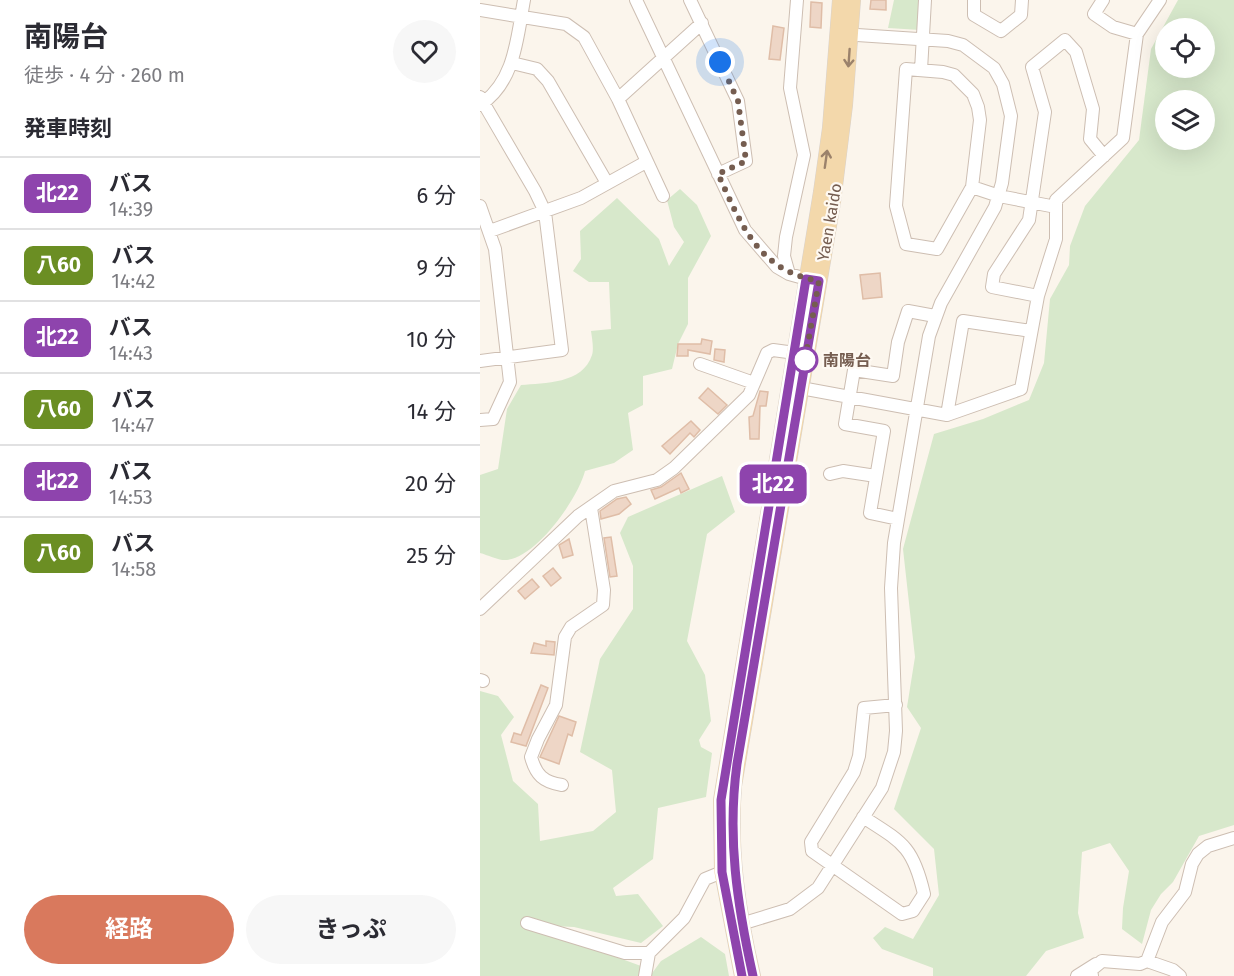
<!DOCTYPE html>
<html lang="ja">
<meta charset="utf-8">
<style>
:root{--surface:#fff;--page:#f7f7f7;--text:#2b2b33;--muted:#7c7c81;--line:#e1e1e2;--accent:#d9795d}
body{margin:0;font-family:"Fira Sans","Noto Sans JP",sans-serif;background:var(--page);color:var(--text);height:100vh;display:flex;flex-direction:column;font-size:22px;white-space:nowrap}
*{box-sizing:border-box;margin:0}
p{font-size:20px;color:var(--muted)}
.icon{flex:none;width:33px;height:33px;fill:none;stroke:currentColor;stroke-width:2;stroke-linecap:round;stroke-linejoin:round}
.map{position:relative;flex:1;overflow:hidden}
.drawer{display:flex;flex-direction:column;background:var(--surface);width:480px}
.drawer>*{flex:none}
.badge{padding:0 12px;border-radius:9px;font-size:21px;line-height:39px}
.controls{position:absolute;left:675px;top:18px;display:grid;gap:12px}
.controls a{display:grid;place-items:center;width:60px;height:60px;border-radius:50%;background:var(--surface);box-shadow:0 6px 24px #0002;font-size:30px}
.you{position:absolute;width:30px;height:30px;margin:-15px;border:4px solid #fff;border-radius:50%;background:#1a73e8;box-shadow:0 0 0 9px #1a73e833}
.map>.badge{position:absolute;translate:-50% -50%;box-shadow:0 0 0 3px #fff}
h2{padding:0 24px;font-size:22px;line-height:54px}
.round{display:grid;place-items:center;flex:none;width:63px;height:63px;border-radius:32px;background:var(--page)}
.overview{display:flex;align-items:center;justify-content:space-between;height:102px;padding:0 24px}
h1{font-size:28px;font-weight:700;line-height:45px}
.primary-button{display:flex;gap:12px;margin-top:auto;padding:12px 24px}
.primary-button a{flex:1;height:69px;border-radius:36px;background:var(--accent);color:#fff;font-size:24px;font-weight:700;line-height:69px;text-align:center}
.primary-button a+a{background:var(--page);color:var(--text)}
ul{padding:0;list-style:none}
li{display:flex;align-items:center;gap:18px;height:72px;padding:0 24px;border-top:2px solid var(--line)}
li div{flex:1}
li b{display:block;font-size:22px}
li em{font-style:normal}
li .badge{min-width:66px;font-weight:700;text-align:center}
main{display:flex;flex:1;min-height:0}
.map>svg:first-child{display:block}
.green{fill:#d7e8cb;fill-rule:evenodd}
.building{fill:#eed6c6;stroke:#dfbda7;stroke-width:1.5}
.lines{fill:none;stroke-linecap:round;stroke-linejoin:round}
.minor-casing{stroke:#cdbeb2;stroke-width:14}
.major-casing{stroke:#d8d2ce;stroke-width:16}
.minor{stroke:#fff;stroke-width:12}
.major{stroke:#f3d8ab;stroke-width:15}
.oneway{stroke:#9b826b}
.line-casing{stroke:#fff;stroke-width:14}
.line{stroke:#8e44ad;stroke-width:9}
.walk{stroke:#755d50;stroke-width:6;stroke-dasharray:0 10.8}
.stop-dot{fill:#fff;stroke:#8e44ad;stroke-width:3}
.labels{text-anchor:middle;stroke-width:4.5;stroke-linejoin:round;paint-order:stroke}
.street-label{font-size:16px;fill:#755d50;stroke:#fef9f2}
.stop-label{font-size:16px;font-weight:bold;fill:#755d50;stroke:#fef9f2;text-anchor:start}
</style>
<main>
<section class="drawer">
<div class="overview"><div><h1>南陽台</h1><p>徒歩 · 4 分 · 260 m</p></div><a class="round"><svg class="icon" aria-label="heart" viewBox="0 0 24 24"><path d="M12 20l-8-8c-3-5 5-10 8-4 3-6 11-1 8 4z"/></svg></a></div>
<h2>発車時刻</h2>
<ul>
<li><span class="badge" style="background:#8e44ad;color:#fff">北22</span><div><b>バス</b><p>14:39</p></div><em>6 分</em></li>
<li><span class="badge" style="background:#6b8e23;color:#fff">八60</span><div><b>バス</b><p>14:42</p></div><em>9 分</em></li>
<li><span class="badge" style="background:#8e44ad;color:#fff">北22</span><div><b>バス</b><p>14:43</p></div><em>10 分</em></li>
<li><span class="badge" style="background:#6b8e23;color:#fff">八60</span><div><b>バス</b><p>14:47</p></div><em>14 分</em></li>
<li><span class="badge" style="background:#8e44ad;color:#fff">北22</span><div><b>バス</b><p>14:53</p></div><em>20 分</em></li>
<li><span class="badge" style="background:#6b8e23;color:#fff">八60</span><div><b>バス</b><p>14:58</p></div><em>25 分</em></li>
</ul>
<div class="primary-button"><a>経路</a><a>きっぷ</a></div>
</section>
<div class="map">
<svg width="754" height="976" viewBox="0 0 754 976">
<rect width="100%" height="100%" fill="#fbf5ec"/>
<path class="green" d="M414,0H441L440,30L408,28Z
M698,0H754V825L719,836L693,882L681,894L671,910L662,944L642,929L643,908L649,871L630,843L602,852L598,913L604,938L566,951L546,976H453V968L402,949L393,938L405,927L433,939L459,895L454,849L414,809L441,728L427,707L435,657L423,549L454,434L503,419L549,400L564,363L570,299L589,265L590,246L605,206L659,140L671,49ZM686,28H724V68H686ZM686,100H724V140H686Z
M200,189L217,205L231,236L208,278V324L198,344L192,369L163,376V405L148,413L153,450L134,463L105,471C98,498 58,556 27,560C19,561 8,555 0,553V475L18,469L27,409L41,385C64,383 103,384 112,355C114,349 112,338 111,331L131,329L129,282H109L93,271L101,259L100,231L137,198L179,239L189,266L204,242L194,227L187,200Z
M242,476L255,512L227,534L207,641L225,675L231,721L219,740L221,747L232,753L226,797L178,808L173,859L133,888L136,896L158,894L183,926L161,943L94,927L72,926L68,932L161,966L158,976H0V691L18,696L34,717L21,735L33,781L58,804L60,841L113,831L136,812L132,770L100,752L120,659L153,609V566L140,533L148,517Z
M221,937L245,954L249,976H170L181,961Z"/>
<path class="building" d="M391,0H406V10L390,9Z
M331,2L342,3L341,28L330,27Z
M293,26L304,28L300,60L289,59Z
M400,273L402,297L383,299L380,275Z
M222,339L232,341L230,354L208,350V356H197L198,344H221Z
M235,349L245,350L244,362L234,360Z
M228,388L247,405L238,414L219,398Z
M280,391L288,392L286,406H280L279,439H270L269,417L273,416Z
M211,421L220,430L214,437L210,433L190,454L182,446Z
M201,473L209,489L201,493L199,488L175,499L171,490L181,487Z
M146,497L151,504L139,514L121,519L120,511L137,499Z
M131,537L137,576L130,577L124,538Z
M89,539L93,555L83,558L79,545Z
M73,568L81,578L71,586L63,576Z
M52,579L59,587L45,599L38,591Z
M66,641L75,642L74,655L51,653L54,643L66,646Z
M61,685L68,688L46,746L31,742L34,733L41,735Z
M79,716L96,722L92,736L88,734L79,764L60,757Z"/>
<g class="lines">
<defs>
<path id="minor" d="M156,0L265,230L297,267L309,274L334,281
M210,0L258,101L266,161L238,174
M494,0V15L521,31L541,15L542,0
M623,0L614,14L633,27L657,34
M0,10L86,24L104,37L138,99L183,196
M32,63L57,69L68,81L127,183
M426,69L463,72L474,75L493,94L498,107L500,120L492,187L457,249L426,244L416,206Z
M441,70L445,0
M0,97L55,191L65,212L82,350L0,361
M138,99L222,23
M0,105C35,82 37,38 44,0
M492,187L519,196L576,207
M0,206L15,249L30,382L13,419L0,420
M10,231L101,198L166,162
M309,274L304,256L306,237L324,155L310,88L317,0
M558,296L512,287L514,274L549,220L565,112L552,67L585,40L596,52L613,109L610,139L624,156
M220,364L274,383
M321,388L467,415L541,389L558,296L576,239V200L643,138L657,34L680,0
M467,415L483,321L551,331
M350,474L363,471L396,476
M418,519L390,513L404,431L365,424L374,370L413,376L418,342L428,311L455,316
M0,609L98,516L134,491L177,480L194,468L269,395L287,353L293,350L315,353
M0,680L3,681
M82,785C63,782 56,775 51,757L58,739L76,705L85,637L91,627L123,605L124,590L111,508
M383,817C422,842 433,846 444,894L433,911L422,914L332,851L331,842L374,772L379,756L384,708L416,705
M47,923L145,953H169
M261,924L310,909L338,888L402,788L414,752L416,731L411,588L414,543L449,336L461,303L515,207L522,183L531,116L523,84L514,68L483,45L468,41L362,34
M667,961L693,970L700,976
M165,976L169,953L204,918L225,879L242,872
M597,976L616,964
M612,976L611,970L622,961L660,964L667,961L682,922L705,892L712,864L718,854L728,846L754,838"/>
<path id="major" d="M262,976L242,872L241,800L341,192L350,128L360,0
M273,976C258,912 249,852 254,786L353,202L365,105L373,0"/>
</defs>
<use href="#minor" class="minor-casing"/>
<use href="#major" class="major-casing"/>
<use href="#minor" class="minor"/>
<use href="#major" class="major"/>
</g>
<defs><path id="oneway-shaft" d="M-6 0H5M1.5-3L5.5 0L1.5 3" fill="none" stroke-width="1.6" stroke-linecap="round" stroke-linejoin="round" transform="scale(1.5)"/></defs>
<g class="oneway">
<use href="#oneway-shaft" transform="translate(369 58) rotate(94)"/>
<use href="#oneway-shaft" transform="translate(346 159) rotate(-82)"/>
</g>
<g class="lines">
<defs>
<path id="line" d="M262,976L242,872L241,800L326,279L339,281L257,764C247,837 257,904 273,976"/>
</defs>
<use href="#line" class="line-casing"/>
<use href="#line" class="line"/>
<path class="walk" d="M240,62L258,101L266,161L238,174C261,224 278,271 339,281L325,360"/>
</g>
<circle class="stop-dot" cx="325" cy="360" r="12"/>
<g class="labels">
<g class="street-label">
<text transform="translate(349 222) rotate(-80)" y="6">Yaen kaido</text>
</g>
<g class="stop-label">
<text x="343" y="366">南陽台</text>
</g>
</g>
</svg>
<div class="controls">
<a><svg class="icon" aria-label="locate" viewBox="0 0 24 24"><circle cx="12" cy="12" r="6"/><path d="M12 2v4M12 18v4M2 12h4M18 12h4"/></svg></a>
<a><svg class="icon" aria-label="layers" viewBox="0 0 24 24"><path d="M12 4l9 5-9 5-9-5zM3 14l9 5 9-5"/></svg></a>
</div>
<div class="you" style="left:240px;top:62px"></div>
<b class="badge" style="left:293px;top:484px;background:#8e44ad;color:#fff">北22</b>
</div>
</main>
